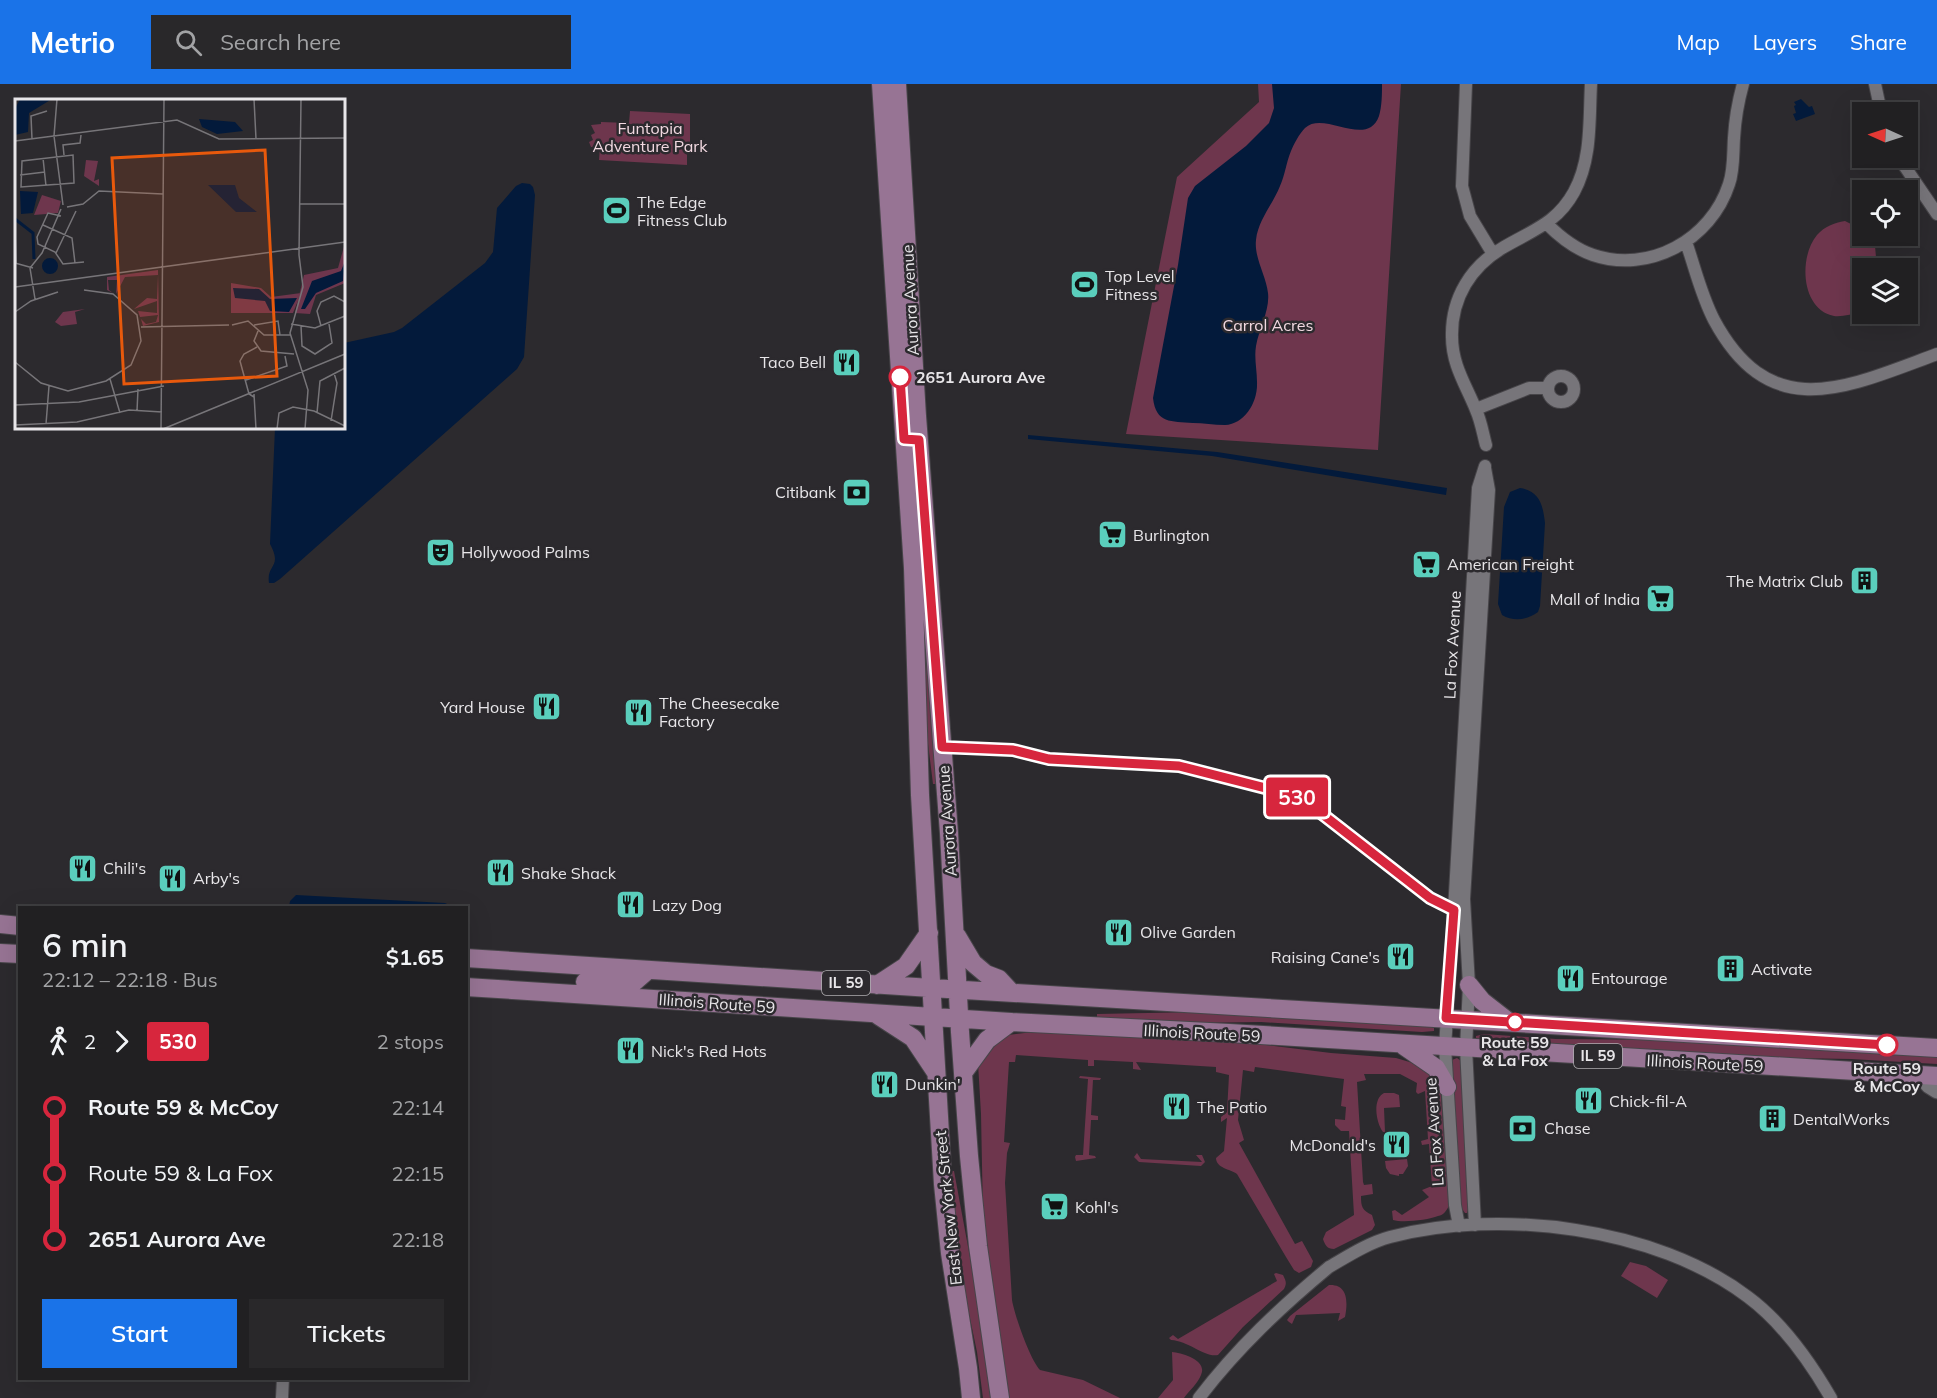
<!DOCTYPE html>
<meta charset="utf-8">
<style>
:root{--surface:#212022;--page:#29282a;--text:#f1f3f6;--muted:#a2a3a5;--line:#3e3e40;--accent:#1a73e8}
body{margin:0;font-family:Mulish,sans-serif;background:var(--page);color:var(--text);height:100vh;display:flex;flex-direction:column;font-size:22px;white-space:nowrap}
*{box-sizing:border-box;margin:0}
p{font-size:20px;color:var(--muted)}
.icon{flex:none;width:33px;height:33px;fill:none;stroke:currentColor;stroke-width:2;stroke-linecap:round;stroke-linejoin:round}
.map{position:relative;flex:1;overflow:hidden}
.panel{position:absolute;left:18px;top:822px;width:450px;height:474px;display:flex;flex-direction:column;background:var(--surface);border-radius:0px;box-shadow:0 6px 24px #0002,0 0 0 2px var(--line)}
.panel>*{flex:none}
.badge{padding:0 12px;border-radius:4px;font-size:21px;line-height:39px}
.needle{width:39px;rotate:273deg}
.tools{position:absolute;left:1852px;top:18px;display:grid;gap:12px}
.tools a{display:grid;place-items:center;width:66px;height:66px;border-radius:0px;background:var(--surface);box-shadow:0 6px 24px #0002,0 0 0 2px var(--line);font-size:30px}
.map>.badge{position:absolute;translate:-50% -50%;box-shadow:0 0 0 3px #fff}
.legs{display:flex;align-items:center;gap:9px;height:66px;padding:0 24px;font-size:20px}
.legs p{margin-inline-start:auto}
.head{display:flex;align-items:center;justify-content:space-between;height:102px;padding:0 24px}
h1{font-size:33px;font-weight:600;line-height:45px}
.action{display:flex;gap:12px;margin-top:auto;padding:12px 24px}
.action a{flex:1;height:69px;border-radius:0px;background:var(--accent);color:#fff;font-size:24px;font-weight:600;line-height:69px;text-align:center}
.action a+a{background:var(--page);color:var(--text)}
ul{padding:0 24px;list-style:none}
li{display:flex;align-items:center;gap:21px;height:66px;font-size:22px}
li i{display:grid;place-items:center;width:9px;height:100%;margin:0 8px;background:currentColor}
li i::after{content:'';width:15px;height:15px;margin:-8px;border:4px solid;border-radius:50%;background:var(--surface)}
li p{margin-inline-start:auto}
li:first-child i{background:linear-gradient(#0000 50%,currentColor 0)}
li:last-child i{background:linear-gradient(currentColor 50%,#0000 0)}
header{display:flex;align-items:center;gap:36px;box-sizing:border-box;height:84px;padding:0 30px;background:var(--accent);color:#fff}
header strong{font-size:28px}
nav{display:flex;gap:33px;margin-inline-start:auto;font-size:21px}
.search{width:420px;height:54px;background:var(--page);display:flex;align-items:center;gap:15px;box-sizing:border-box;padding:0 21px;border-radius:0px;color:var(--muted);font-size:22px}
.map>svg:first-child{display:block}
.green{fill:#6e364d}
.water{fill:#031a3b}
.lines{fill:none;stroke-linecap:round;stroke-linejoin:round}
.minor-casing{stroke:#474549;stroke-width:14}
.tertiary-casing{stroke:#474549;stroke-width:17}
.primary-casing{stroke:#474549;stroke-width:20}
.minor{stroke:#77757a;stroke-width:12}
.tertiary{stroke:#77757a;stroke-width:15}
.primary{stroke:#977494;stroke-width:18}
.line-1-casing{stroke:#fff;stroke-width:14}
.line-1{stroke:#d7263d;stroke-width:9}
.stop-1-dot{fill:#fff;stroke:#d7263d;stroke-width:3}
.labels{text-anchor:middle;stroke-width:5;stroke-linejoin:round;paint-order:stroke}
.shield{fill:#2c2a2e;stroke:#b0aeb1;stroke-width:1.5}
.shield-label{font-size:15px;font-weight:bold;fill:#e8e6e9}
.park-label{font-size:16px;fill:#f2d9e1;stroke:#2c2a2e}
.poi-label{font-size:16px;fill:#e8e6e9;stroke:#2c2a2e;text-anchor:start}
.street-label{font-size:16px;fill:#e8e6e9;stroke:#2c2a2e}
.stop-label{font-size:16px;font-weight:bold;fill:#e8e6e9;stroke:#2c2a2e}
.inset-river{fill:none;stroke:#031a3b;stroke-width:3}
.inset-road{fill:none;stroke:#777579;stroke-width:1.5}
.view{fill:#e8590c;fill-opacity:0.15;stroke:#e8590c;stroke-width:3}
.inset-edge{fill:none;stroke:#e8e6e9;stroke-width:3}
</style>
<header>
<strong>Metrio</strong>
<div class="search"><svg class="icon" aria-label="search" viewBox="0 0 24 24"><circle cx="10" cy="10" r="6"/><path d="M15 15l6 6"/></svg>Search here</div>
<nav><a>Map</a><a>Layers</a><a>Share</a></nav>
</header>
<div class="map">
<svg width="1937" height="1314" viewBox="0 0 1937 1314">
<rect width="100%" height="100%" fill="#2c2a2e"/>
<path class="green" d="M1258,0H1401L1378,366L1126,350L1177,93L1259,18Z
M630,27L690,30V63L687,69V81L599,76L600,63H591L589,58L593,56L591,51L595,49L591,41L601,40V38L629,39Z
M1845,137L1863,146V152H1868L1875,162L1877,184H1863V225L1861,228C1853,230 1842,233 1834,232C1800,225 1799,172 1817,151C1825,142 1834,139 1845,137Z
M923,544L928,581L937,700H933L922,611Z
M1198,928L1429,942L1434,944V947L1422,948L1261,938L1183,939L1097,934V930Z
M1033,948L1258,960L1331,969L1396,974L1423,982L1440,1000L1449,1122C1446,1127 1444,1131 1438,1132C1428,1136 1403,1139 1393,1136L1392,1127L1395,1126L1402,1131L1429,1113L1422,1106L1432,1102L1429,1060L1422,1061L1421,1057L1428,1055L1425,1007L1418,1010L1416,1008L1417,999L1400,990H1364L1366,996L1357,998L1363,1098L1364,1101L1372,1100L1373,1110L1361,1112C1361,1123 1362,1126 1372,1131L1375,1141L1372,1146L1334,1165C1327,1165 1325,1161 1323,1155L1326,1148L1354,1131L1349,1047H1341L1335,1041V1035L1345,1036L1346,1023L1341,1022L1344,995L1255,983L1254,988L1243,986L1238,1036L1244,1056L1239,1059L1295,1160L1302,1157L1313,1177L1311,1183L1299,1189L1294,1186L1286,1173L1237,1090C1230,1085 1216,1084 1216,1074L1224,1067L1227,1034L1221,1038V1033L1227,1028L1229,991L1216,988V983L1136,978L1141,986L1133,985V978L1094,976V982H1088V976L1016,971L1015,978H1009L1004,1058L1010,1059L1007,1069L1005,1099L1012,1216C1015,1233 1030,1275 1040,1286L1083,1296L1120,1314H1007L1000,1250L983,1132L981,1030L978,979L980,972L1008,951Z
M1484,950L1556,955L1668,956L1937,973V980L1851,975L1731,973L1478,957L1476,955V952Z
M1457,974L1461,977L1470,1120L1467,1129H1465L1460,1122L1452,976Z
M1080,992L1101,994L1100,996H1093L1091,1031L1098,1032V1036H1091L1089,1071L1095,1072L1096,1074L1076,1077L1075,1073L1076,1071H1083L1088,995L1079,994Z
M1384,1009H1394L1399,1011L1400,1023L1384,1024L1385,1048H1383C1376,1039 1372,1015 1384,1009Z
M1137,1069L1141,1075L1202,1078L1196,1071H1202L1205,1078L1201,1082L1139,1078L1134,1073Z
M1407,1075L1408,1082L1403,1090H1399V1092L1390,1090L1386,1084L1385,1077Z
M950,1087H954L977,1211L991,1314H983L977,1268L962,1196Z
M1630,1178L1646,1182L1668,1196L1657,1214L1621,1192Z
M1276,1189L1283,1191C1286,1197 1287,1199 1284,1205L1243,1243L1218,1271C1205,1274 1189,1257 1171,1256L1169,1254L1173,1251L1178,1255L1277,1197L1274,1190Z
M1329,1201C1348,1200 1348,1218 1345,1233L1338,1237L1340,1229L1296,1231L1292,1240L1289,1238L1287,1236L1290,1232Z
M1172,1268C1182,1269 1208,1276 1201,1291C1198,1299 1189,1307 1184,1314H1158L1173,1296Z"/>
<path class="water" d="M1272,0H1382C1382,10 1382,22 1379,32C1367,65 1324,26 1305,44C1299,50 1294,60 1291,67C1286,79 1285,91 1280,102C1273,120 1258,136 1256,156C1254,174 1266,191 1268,209C1270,226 1259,245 1256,262C1254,274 1257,286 1257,298C1258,318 1245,340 1225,341C1214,341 1203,339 1193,339C1171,337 1156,340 1153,314L1178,181L1188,114L1195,102L1246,62L1269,39L1274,24Z
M1801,15L1809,23L1812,22L1815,30L1796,37L1793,30L1796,29L1794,22L1796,21L1794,18Z
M522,99L530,100L533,103L535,111L524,273L517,285L280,495L274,499H269C266,480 283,484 270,460L275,344H344V259L394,248L402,244L485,179L493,168L497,124L516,102Z
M1028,351L1217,368L1447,404L1446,411L1212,372L1028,355Z
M1520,404C1540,407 1543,422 1545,439L1540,522L1538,528C1527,536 1514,538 1502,531L1498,520L1504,423L1510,408Z
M296,811L445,819L453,823H289L290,817Z"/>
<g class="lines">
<defs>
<path id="minor" d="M1466,0L1462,102L1470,132L1493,170
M1875,0L1881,28
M1899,74L1937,130
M1547,140C1560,153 1575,165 1593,171C1649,190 1711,156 1729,100C1734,86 1733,69 1734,54C1735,36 1738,18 1743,0
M1686,158C1695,184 1701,211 1714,236C1771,342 1847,303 1937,270
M1548 305a13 13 0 1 1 26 0a13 13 0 1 1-26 0Z
M1476,325L1529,304H1548
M1486,361C1483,350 1481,337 1476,326C1466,301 1452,281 1452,253C1451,214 1471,182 1504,163C1533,146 1557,139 1574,108C1592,75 1589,36 1591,0
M1475,1141L1466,964L1469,901L1464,815L1489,406L1485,384
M1459,1142L1455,1121L1445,963L1454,827L1478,404L1485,382
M282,1314L283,1294
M1199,1314C1237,1264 1281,1223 1329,1183C1348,1172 1368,1159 1390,1153C1499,1124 1656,1143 1748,1213C1783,1239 1809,1276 1831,1314"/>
<path id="tertiary" d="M1920,992L1929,1002L1937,1007"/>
<path id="primary" d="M881,0L913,484L920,711L943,1100L950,1169L968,1284L971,1314
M897,0L917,332L949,749L960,948L969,1072L978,1162L1000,1314
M0,840L20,842
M957,852L973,879L986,890L999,895L1011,908
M0,869L20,870
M466,874L931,904L1937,964
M585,898L632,900L647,887
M877,901L906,882L929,849
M1469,901L1482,917L1509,938
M466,903L1011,938L1229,949L1937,992
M876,930L913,954L935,987
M1404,962L1436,984L1447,1003
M963,989L987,956L1011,938"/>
</defs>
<use href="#minor" class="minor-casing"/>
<use href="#tertiary" class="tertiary-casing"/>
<use href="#primary" class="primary-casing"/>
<use href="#minor" class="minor"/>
<use href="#tertiary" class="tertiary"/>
<use href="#primary" class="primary"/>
</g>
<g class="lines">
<defs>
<path id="line-1" d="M900,293L904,355L919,356L942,663L1013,666L1049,675L1179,682L1293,711L1308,719L1430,814L1454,826L1446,934L1887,961"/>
</defs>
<use href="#line-1" class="line-1-casing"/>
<use href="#line-1" class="line-1"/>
</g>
<defs>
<symbol id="stadium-square" viewBox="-11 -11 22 22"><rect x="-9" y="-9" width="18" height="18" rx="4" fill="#5acebc" stroke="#2c2a2e"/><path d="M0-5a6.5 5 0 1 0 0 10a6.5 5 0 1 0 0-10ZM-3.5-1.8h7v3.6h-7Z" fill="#111"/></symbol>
<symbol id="restaurant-square" viewBox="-11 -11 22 22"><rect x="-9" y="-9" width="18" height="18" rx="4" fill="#5acebc" stroke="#2c2a2e"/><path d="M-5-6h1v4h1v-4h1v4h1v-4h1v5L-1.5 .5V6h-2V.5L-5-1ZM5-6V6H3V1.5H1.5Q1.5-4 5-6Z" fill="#111"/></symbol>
<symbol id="bank-square" viewBox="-11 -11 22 22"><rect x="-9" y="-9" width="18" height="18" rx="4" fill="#5acebc" stroke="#2c2a2e"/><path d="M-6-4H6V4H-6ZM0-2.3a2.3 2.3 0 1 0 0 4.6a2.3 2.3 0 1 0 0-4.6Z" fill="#111"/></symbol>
<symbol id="supermarket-square" viewBox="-11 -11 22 22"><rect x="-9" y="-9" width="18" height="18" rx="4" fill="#5acebc" stroke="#2c2a2e"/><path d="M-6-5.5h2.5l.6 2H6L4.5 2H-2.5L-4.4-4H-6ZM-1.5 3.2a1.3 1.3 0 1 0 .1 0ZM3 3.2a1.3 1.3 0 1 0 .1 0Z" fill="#111"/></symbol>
<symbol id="theatre-square" viewBox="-11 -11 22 22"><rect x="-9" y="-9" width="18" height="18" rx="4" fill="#5acebc" stroke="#2c2a2e"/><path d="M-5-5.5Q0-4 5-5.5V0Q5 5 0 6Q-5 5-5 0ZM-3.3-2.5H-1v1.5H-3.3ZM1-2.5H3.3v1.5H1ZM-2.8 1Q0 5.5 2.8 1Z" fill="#111"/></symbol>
<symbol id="building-square" viewBox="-11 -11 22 22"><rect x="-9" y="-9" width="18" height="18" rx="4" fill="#5acebc" stroke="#2c2a2e"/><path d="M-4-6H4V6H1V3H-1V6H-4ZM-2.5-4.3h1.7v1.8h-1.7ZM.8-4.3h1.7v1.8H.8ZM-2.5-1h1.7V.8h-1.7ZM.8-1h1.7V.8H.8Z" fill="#111"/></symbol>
</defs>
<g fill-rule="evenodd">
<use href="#stadium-square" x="600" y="110" width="33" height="33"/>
<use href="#stadium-square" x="1068" y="184" width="33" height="33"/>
<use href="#restaurant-square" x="830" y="262" width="33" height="33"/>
<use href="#bank-square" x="840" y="392" width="33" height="33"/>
<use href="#supermarket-square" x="1096" y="434" width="33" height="33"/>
<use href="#theatre-square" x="424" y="452" width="33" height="33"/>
<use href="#supermarket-square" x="1410" y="464" width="33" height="33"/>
<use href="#building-square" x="1848" y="480" width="33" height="33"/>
<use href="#supermarket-square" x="1644" y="498" width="33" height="33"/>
<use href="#restaurant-square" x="530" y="606" width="33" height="33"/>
<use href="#restaurant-square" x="622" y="612" width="33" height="33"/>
<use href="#restaurant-square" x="66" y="768" width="33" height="33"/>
<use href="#restaurant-square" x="484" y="772" width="33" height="33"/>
<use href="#restaurant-square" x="156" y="778" width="33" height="33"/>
<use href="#restaurant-square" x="614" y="804" width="33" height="33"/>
<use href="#restaurant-square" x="1102" y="832" width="33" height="33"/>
<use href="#restaurant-square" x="1384" y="856" width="33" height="33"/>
<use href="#building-square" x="1714" y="868" width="33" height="33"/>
<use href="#restaurant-square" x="1554" y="878" width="33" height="33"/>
<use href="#restaurant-square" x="614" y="950" width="33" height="33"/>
<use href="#restaurant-square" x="868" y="984" width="33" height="33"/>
<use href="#restaurant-square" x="1572" y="1000" width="33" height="33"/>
<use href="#restaurant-square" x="1160" y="1006" width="33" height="33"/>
<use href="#building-square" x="1756" y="1018" width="33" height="33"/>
<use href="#bank-square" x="1506" y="1028" width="33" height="33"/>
<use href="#restaurant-square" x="1380" y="1044" width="33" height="33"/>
<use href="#supermarket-square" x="1038" y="1106" width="33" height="33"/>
</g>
<g class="stop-1-dot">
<circle cx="900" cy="293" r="10"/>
<circle cx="1515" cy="938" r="8"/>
<circle cx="1887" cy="961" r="10"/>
</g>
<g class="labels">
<g class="shield">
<rect x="822" y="887" width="48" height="24" rx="4.5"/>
<rect x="1574" y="960" width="48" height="24" rx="4.5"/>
</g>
<g class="shield-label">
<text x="846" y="904">IL 59</text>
<text x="1598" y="977">IL 59</text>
</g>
<g class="park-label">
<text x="650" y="50">Funtopia<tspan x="650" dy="18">Adventure Park</tspan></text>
<text x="1268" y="247">Carrol Acres</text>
</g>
<g class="poi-label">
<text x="637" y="124">The Edge<tspan x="637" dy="18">Fitness Club</tspan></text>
<text x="1105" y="198">Top Level<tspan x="1105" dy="18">Fitness</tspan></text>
<text x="826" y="284" text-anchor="end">Taco Bell</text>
<text x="836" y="414" text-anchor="end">Citibank</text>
<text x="1133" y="457">Burlington</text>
<text x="461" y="474">Hollywood Palms</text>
<text x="1447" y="486">American Freight</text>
<text x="1843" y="503" text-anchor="end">The Matrix Club</text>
<text x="1640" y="521" text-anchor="end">Mall of India</text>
<text x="659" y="625">The Cheesecake<tspan x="659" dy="18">Factory</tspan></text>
<text x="525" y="629" text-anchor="end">Yard House</text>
<text x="103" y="790">Chili's</text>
<text x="521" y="795">Shake Shack</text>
<text x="193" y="800">Arby's</text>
<text x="652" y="827">Lazy Dog</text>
<text x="1140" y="854">Olive Garden</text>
<text x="1380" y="879" text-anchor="end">Raising Cane's</text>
<text x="1751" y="891">Activate</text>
<text x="1591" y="900">Entourage</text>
<text x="651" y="973">Nick's Red Hots</text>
<text x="905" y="1006">Dunkin'</text>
<text x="1609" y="1023">Chick-fil-A</text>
<text x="1197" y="1029">The Patio</text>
<text x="1793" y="1041">DentalWorks</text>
<text x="1544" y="1050">Chase</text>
<text x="1376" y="1067" text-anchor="end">McDonald's</text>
<text x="1075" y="1129">Kohl's</text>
</g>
<g class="street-label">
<text transform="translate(910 216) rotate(-93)" y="6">Aurora Avenue</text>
<text transform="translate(1452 561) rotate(-87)" y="6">La Fox Avenue</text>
<text transform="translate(947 737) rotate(-94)" y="6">Aurora Avenue</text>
<text transform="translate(717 919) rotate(4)" y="6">Illinois Route 59</text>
<text transform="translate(1202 949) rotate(3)" y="6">Illinois Route 59</text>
<text transform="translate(1705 979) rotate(3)" y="6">Illinois Route 59</text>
<text transform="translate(1434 1048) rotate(-94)" y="6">La Fox Avenue</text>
<text transform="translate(948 1124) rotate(-96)" y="6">East New York Street</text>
</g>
<g class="stop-label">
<text x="916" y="299" text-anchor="start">2651 Aurora Ave</text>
<text x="1515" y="964">Route 59<tspan x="1515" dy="18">&amp; La Fox</tspan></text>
<text x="1887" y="990">Route 59<tspan x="1887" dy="18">&amp; McCoy</tspan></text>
</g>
</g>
<g transform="translate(15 15)">
<rect width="330" height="330" fill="#2c2a2e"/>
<path d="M71,61L83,62L79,82L84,80V87L69,77ZM27,96L46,102L43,114L19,116ZM330,144V184L301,196L295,215L280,214L289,176L323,169ZM143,171L144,223L128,227L126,220L131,225L141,223L143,216L125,218L123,212L142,214V202L119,210L132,199L142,200L143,176L110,178L101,195L102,181H93L94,191L98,194L92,191V178ZM216,184L246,189L256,198L286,194L278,214H216ZM70,210L60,213L62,225L46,227L40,223L48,213Z" fill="#6e364d"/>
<path d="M5,0H37L14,14L13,33L0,36V10ZM184,20L220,23L228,32L202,35L187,28ZM193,86H220L224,99L242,113H221ZM5,92L23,93L18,114L6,115ZM27 167a8 8 0 1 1 16 0a8 8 0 1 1-16 0ZM330,162L328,182L301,194L290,210H286L297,182L326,172ZM218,189L244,190L255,200L282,199L274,213L255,212L250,202L220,199Z" fill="#031a3b"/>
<path class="inset-river" d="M0,120L18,134L19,160"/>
<path class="inset-road" d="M42,0L39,37L48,106M239,0L241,40M286,0L284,156L288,188L275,234L293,291L290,330M17,40L16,17L32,12M0,42L162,21L204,40L330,39M49,56L48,46L65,44L66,36M58,56L59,84L6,88L7,62ZM28,59L31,87M5,76L30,73M285,105H330M52,108L68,105L84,92L148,95M46,117L33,114L22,138L23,145L40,153L48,165L69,163M28,126L57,139L60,164M0,130L1,164M41,154L61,112M0,164L18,169M0,188L330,143M20,200L15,169L27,154L46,110M0,213L16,202L43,193M276,225L300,229L330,217M217,226L233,222L249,236H275M239,226L263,222L265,236M286,227L287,247L300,255L317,244L314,225M306,227L302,212L306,203L319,197L330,203M126,228L214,226M243,232L239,242L246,252L279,255M0,263L26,284L53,292L91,282L116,266L126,242L122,216L98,195L69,191M95,280L105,314M231,281L272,267L270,257M239,295L241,330M239,298L234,295L225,262L229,255L242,248M0,306L64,303L149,287M122,312L123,290M302,314L305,282L330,269M316,322L322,284L319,274M31,325L34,287M0,326L62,323L114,311L147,313M146,330L149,0M148,330L330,255M262,330L264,314L278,308L299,312L330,327"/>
<path class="view" d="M250,51L262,277L109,285L97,59Z"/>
<rect width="330" height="330" class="inset-edge"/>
</g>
</svg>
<div class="tools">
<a><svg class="needle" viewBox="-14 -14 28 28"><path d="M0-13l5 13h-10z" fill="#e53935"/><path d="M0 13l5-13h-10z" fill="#a2a3a5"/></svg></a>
<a><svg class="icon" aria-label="locate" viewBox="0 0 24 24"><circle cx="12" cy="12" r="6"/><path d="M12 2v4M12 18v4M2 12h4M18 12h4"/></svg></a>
<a><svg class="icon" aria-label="layers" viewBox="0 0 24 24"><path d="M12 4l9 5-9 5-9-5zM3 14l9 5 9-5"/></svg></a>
</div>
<b class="badge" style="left:1297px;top:713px;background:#d7263d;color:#fff">530</b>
<section class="panel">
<div class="head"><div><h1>6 min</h1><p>22:12 – 22:18 · Bus</p></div><b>$1.65</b></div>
<div class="legs"><svg class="icon" aria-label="walk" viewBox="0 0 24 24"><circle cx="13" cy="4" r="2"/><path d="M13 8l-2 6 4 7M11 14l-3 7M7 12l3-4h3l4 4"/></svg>2<svg class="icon" aria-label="forward" viewBox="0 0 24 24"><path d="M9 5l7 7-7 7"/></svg><b class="badge" style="background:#d7263d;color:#fff">530</b><p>2 stops</p></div>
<ul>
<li><i style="color:#d7263d"></i><b>Route 59 &amp; McCoy</b><p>22:14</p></li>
<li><i style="color:#d7263d"></i><span>Route 59 &amp; La Fox</span><p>22:15</p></li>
<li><i style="color:#d7263d"></i><b>2651 Aurora Ave</b><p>22:18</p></li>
</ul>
<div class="action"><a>Start</a><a>Tickets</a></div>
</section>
</div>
